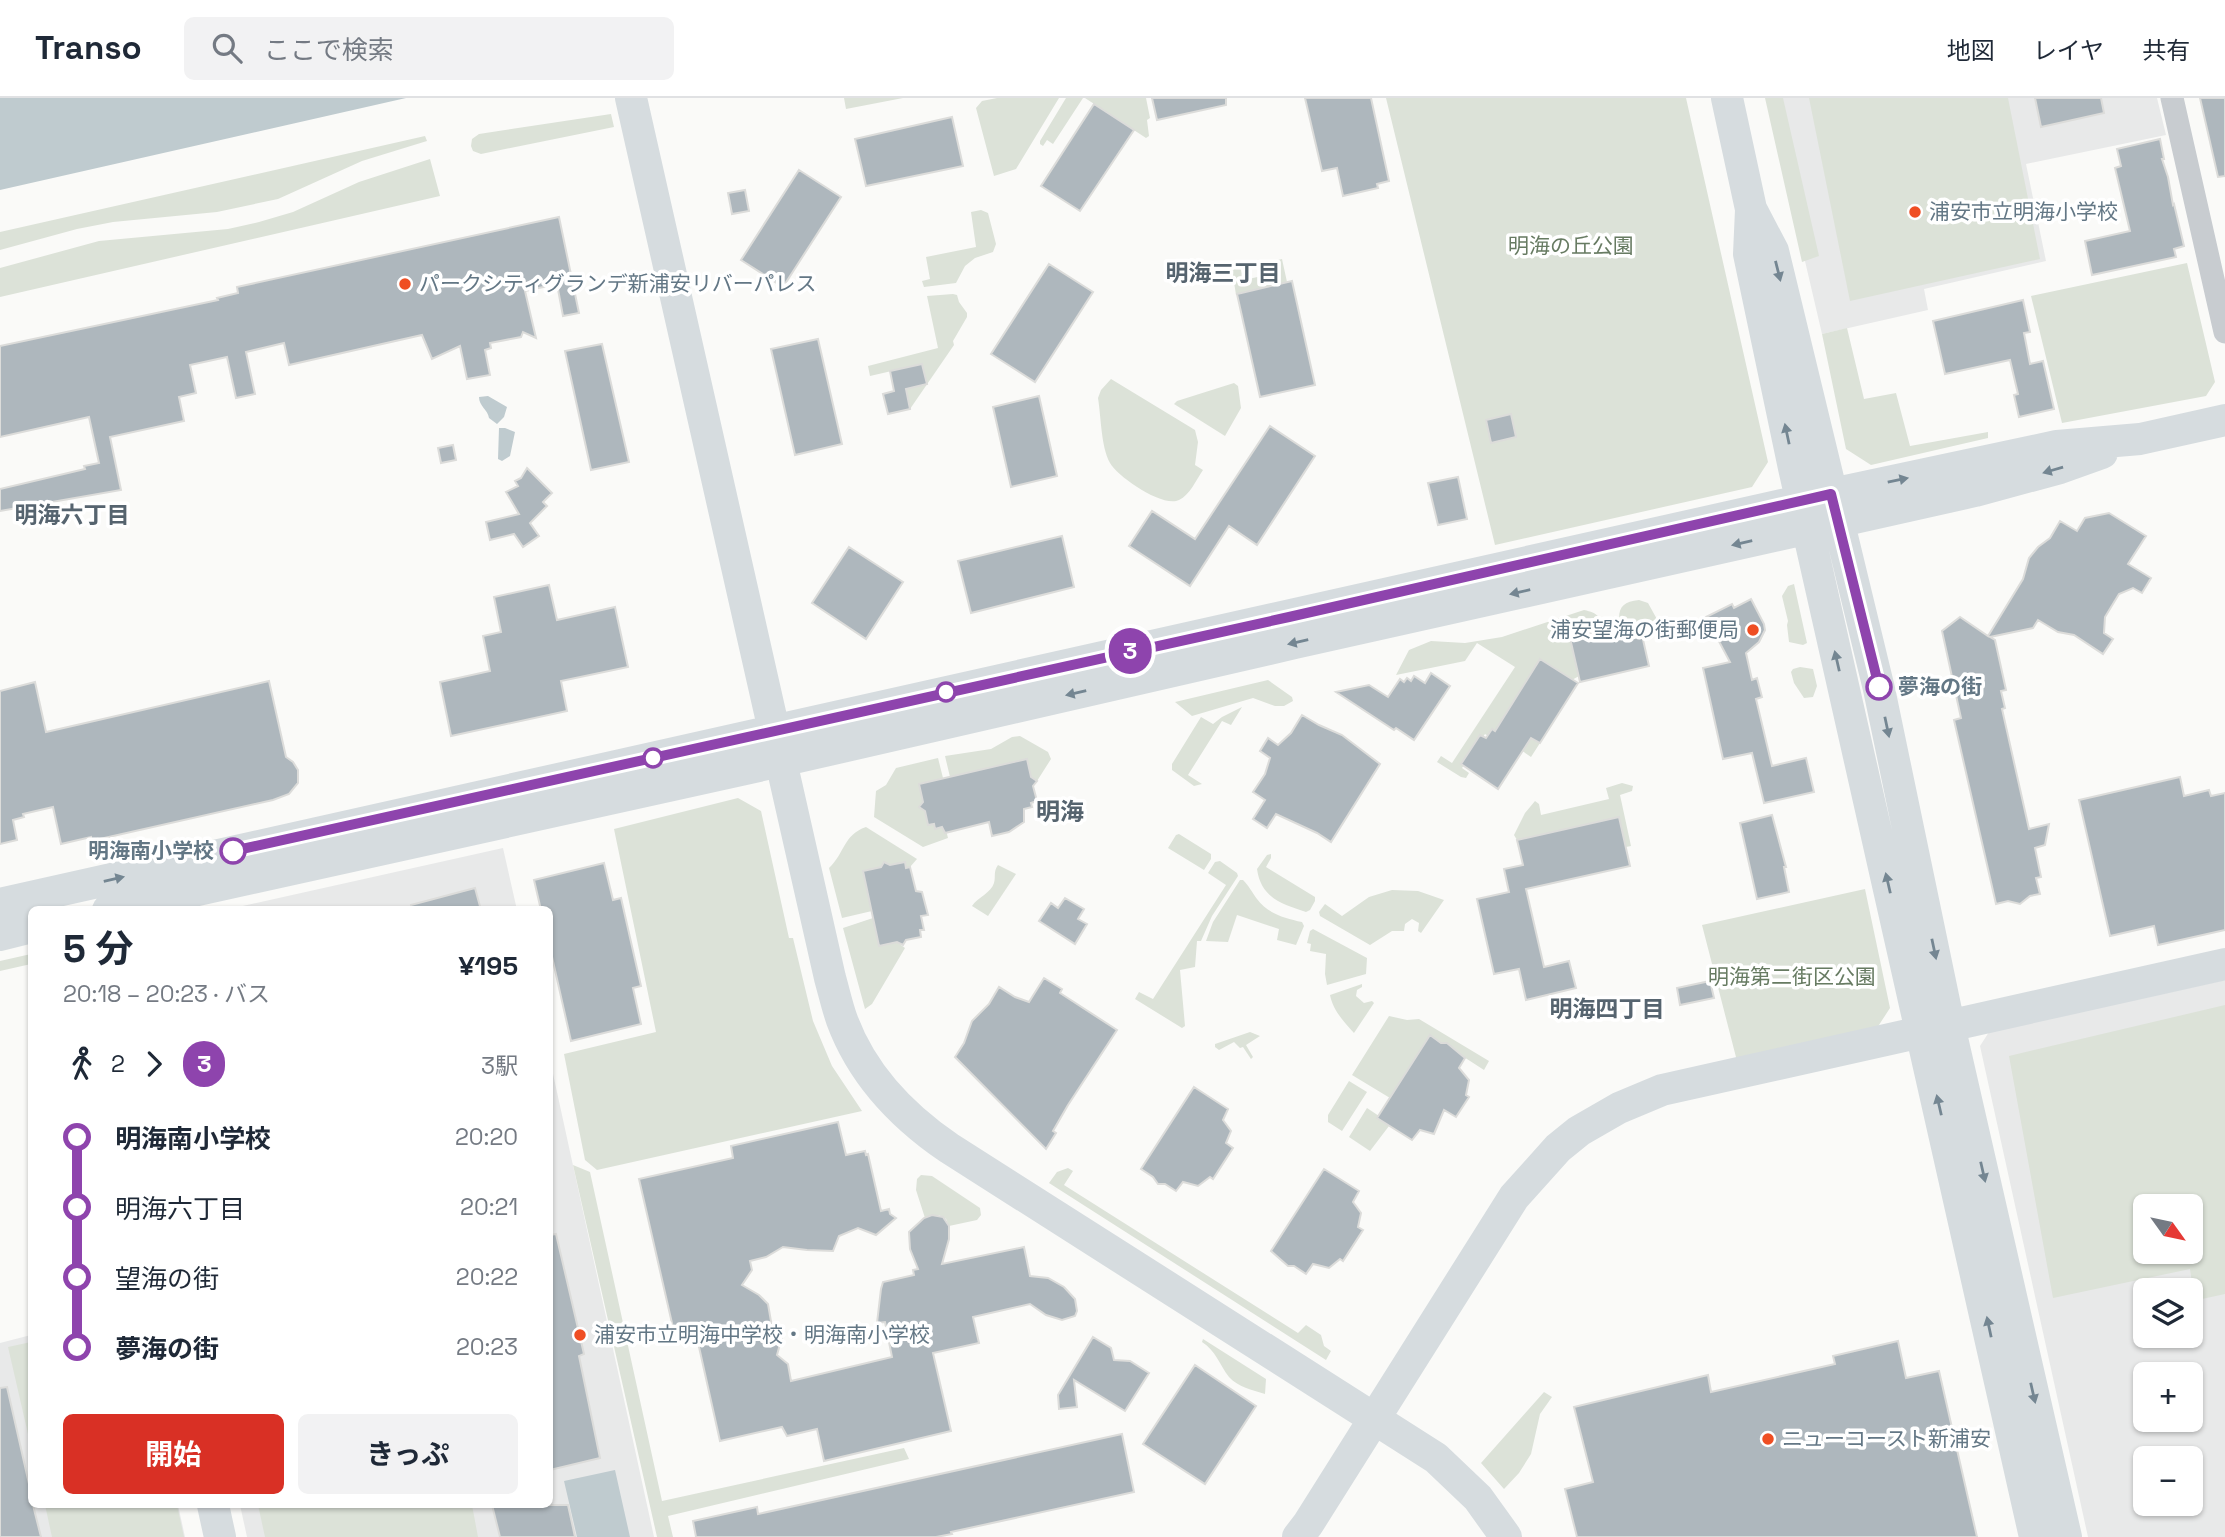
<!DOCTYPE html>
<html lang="ja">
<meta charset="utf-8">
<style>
:root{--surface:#fff;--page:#f2f2f3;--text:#1f2937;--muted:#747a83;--line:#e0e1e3;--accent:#d93025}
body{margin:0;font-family:"Space Grotesk","Noto Sans JP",sans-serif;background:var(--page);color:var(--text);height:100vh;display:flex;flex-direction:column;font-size:26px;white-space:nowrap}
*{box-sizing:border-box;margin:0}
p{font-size:23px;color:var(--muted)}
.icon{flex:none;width:38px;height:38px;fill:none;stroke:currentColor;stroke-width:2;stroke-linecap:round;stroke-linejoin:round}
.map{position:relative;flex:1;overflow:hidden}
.side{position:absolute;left:28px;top:808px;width:525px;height:602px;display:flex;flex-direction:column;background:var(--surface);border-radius:10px;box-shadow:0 2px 5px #0004}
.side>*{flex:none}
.badge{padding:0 14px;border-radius:23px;font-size:24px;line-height:46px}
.needle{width:46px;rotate:123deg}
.fabs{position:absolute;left:2133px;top:1096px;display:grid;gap:14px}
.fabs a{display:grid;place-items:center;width:70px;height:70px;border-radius:10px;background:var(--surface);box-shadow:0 2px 5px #0004;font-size:35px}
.map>.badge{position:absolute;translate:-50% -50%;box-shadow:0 0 0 4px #fff}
.legs{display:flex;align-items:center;gap:10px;height:77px;padding:0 35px;font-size:23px}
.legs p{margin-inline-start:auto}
.summary{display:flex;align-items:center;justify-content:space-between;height:119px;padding:0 35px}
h1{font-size:38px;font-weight:700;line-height:52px}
.primary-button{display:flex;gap:14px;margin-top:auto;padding:14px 35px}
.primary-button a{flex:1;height:80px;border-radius:10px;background:var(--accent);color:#fff;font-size:28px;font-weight:700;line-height:80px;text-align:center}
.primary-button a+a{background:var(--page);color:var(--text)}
ul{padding:0 35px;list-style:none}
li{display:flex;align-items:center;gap:24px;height:70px;font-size:26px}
li i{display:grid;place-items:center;width:10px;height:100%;margin:0 9px;background:currentColor}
li i::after{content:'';width:18px;height:18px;margin:-9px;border:5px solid;border-radius:50%;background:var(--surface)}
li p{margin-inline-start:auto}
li:first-child i{background:linear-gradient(#0000 50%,currentColor 0)}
li:last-child i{background:linear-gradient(currentColor 50%,#0000 0)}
header{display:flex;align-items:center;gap:42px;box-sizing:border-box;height:98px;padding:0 35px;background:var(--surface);border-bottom:2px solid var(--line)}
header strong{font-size:33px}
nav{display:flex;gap:38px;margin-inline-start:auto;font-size:24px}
.search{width:490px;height:63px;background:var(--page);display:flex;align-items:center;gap:18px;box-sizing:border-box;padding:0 24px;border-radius:10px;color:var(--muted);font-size:26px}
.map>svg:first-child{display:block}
.built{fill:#e8e9e9;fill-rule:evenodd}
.green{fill:#dce2d8;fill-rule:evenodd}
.water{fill:#bfcbcf}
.building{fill:#aeb7bd;stroke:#dcdcda;stroke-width:2}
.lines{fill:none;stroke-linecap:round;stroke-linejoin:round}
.street{stroke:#c8ccd0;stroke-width:23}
.secondary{stroke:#d6dcdf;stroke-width:32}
.oneway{fill:#748692}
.line-1-casing{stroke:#fff;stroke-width:16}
.line-1{stroke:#8e44ad;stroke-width:10}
.poi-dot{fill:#ef4e23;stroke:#fff;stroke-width:2.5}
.stop-1-dot{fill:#fff;stroke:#8e44ad;stroke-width:3.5}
.labels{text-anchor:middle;stroke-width:7;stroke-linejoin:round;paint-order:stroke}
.poi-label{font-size:21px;fill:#637785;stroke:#fff;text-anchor:start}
.park-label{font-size:21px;fill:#677b62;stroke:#fff}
.stop-label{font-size:21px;font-weight:bold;fill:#637785;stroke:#fff;text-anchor:start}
.neighbourhood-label{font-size:23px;font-weight:bold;fill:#56646f;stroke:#fff}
.quarter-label{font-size:24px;font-weight:bold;fill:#56646f;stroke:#fff}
</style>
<header>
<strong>Transo</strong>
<div class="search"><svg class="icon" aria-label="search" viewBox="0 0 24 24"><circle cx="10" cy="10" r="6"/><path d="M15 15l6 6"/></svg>ここで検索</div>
<nav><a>地図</a><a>レイヤ</a><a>共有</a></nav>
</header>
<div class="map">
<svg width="2225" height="1439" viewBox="0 0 2225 1439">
<rect width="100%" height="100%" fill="#fafaf8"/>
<path class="built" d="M1767,0H2157L2166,37L2026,66L2046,163L1924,191L1928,212L1822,236Z
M503,750L517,812H225Z
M2225,882V1439H2088L1980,948L1989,934ZM2146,1108H2191V1153H2146ZM2146,1192H2191V1237H2146ZM2146,1276H2191V1321H2146ZM2146,1360H2191V1405H2146Z
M550,962L654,1439H247L240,1407H550Z
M31,1237L32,1407H178L185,1439H0V1245Z"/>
<path class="green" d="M844,0H903L846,11Z
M997,0H1059L1016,71L994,78L976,10L982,3Z
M1066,0H1083L1053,46L1047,42L1043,48L1040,46V43Z
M1085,0H1146L1150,20L1147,22L1149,38L1146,40Z
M1386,0H1686L1768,364L1752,389L1495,447Z
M1765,0H1783L1819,158L1802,164Z
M1809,0H2008L2040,161L1850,203Z
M611,16L614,29L481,56L473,53L471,48L472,41L479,36Z
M425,38L427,43L362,63L278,101L217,114L113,124L77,131L0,152V134Z
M430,61L440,98L0,199V170L99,143L228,131L259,124L293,114L359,84Z
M981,112L988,115L996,146L993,154L975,160L965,168L956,185L924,189L922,183L930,181L926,159L976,149L971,114Z
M1282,161L1287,184L1236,197L1232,171L1240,169L1244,182L1280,174L1278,162Z
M2187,165L2215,284L2206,298L2062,325L2031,198Z
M953,196L957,197L959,204L967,215V219L953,243L954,247L910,311L906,291L926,286L922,266L870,278L868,268L938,250L927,198Z
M1847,230L1864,301L1896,295L1910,348L1988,334V340L1871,367L1846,351L1822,236Z
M1111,281L1195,332L1198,344L1195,367L1203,372C1196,382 1190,397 1179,402C1163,410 1118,379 1110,365C1101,349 1101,318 1098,300L1101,292Z
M1234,285L1238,288L1241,310L1225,338L1174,306L1177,303Z
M1794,486L1807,545L1803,547L1789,544L1787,527L1788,523L1782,498L1788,488Z
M1639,502L1648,505L1658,523L1641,533L1639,525L1620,529C1617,511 1621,504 1639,502Z
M1584,512C1598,515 1601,519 1604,532L1570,540L1579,578L1572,582L1540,561L1502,621L1540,645L1531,659L1508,643L1504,648L1485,636L1462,670L1469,675L1466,680L1461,679L1437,664L1441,658L1452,665L1515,569L1477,545L1465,563L1396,577L1409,552L1431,543L1465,545L1502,539Z
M1800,569L1813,571L1817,588L1813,599L1804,600L1794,585L1791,574L1793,571Z
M1268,582L1292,599L1293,603L1284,608H1275L1253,600L1192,618L1175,604Z
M1242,609L1231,627L1222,623L1188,677L1202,686L1194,688L1172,672V666L1201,619L1213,626L1222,619Z
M1020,638L1048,654L1051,661L1037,683L1031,679L1027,662L950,679L945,658L991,651L1012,639Z
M938,660L943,680L919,686L923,704L920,709L925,713L928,727L934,726L936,731L945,728L948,740L923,749L874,719L876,693L886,687L896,670Z
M1622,685L1633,688L1632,693L1620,697L1631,748L1626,749L1619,719L1517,742L1514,737L1525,715L1535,703L1539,706L1541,717L1609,701L1606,690Z
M738,700L761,713L789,840H793L813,923L832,968L862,1013L597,1072L585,1062L564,956L656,934L614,731Z
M866,729L917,761L910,769L906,770L904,764L890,767L884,764L881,769L863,773L872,813L842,820L829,770C845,755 843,737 866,729Z
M1179,736L1211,756V761L1204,772L1168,750L1176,737Z
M1271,756V760L1266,769L1315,799V803L1310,812L1306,814C1282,806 1261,800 1257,771L1267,757Z
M1220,763L1237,775L1238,778L1212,818L1201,843H1197L1195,869L1180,872L1185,928L1182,930L1135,901L1139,894L1153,901L1226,787L1208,775L1215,764Z
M998,767L1016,776L988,818L972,808C978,799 991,795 994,785C996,778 993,774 998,767Z
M1240,782H1243C1249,788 1252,794 1257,801C1268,816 1285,820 1302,824L1304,828L1296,847L1277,842L1279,831L1237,817L1228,844L1206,843L1213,824Z
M1865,791L1890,910L1877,930L1737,963L1702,827Z
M1392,792L1418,793L1444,802L1421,835L1418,833L1419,825L1412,821L1405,826L1404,833H1392L1370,847L1320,818L1319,814L1325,806L1342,818L1369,799Z
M873,820L879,848L897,844L905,850L872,906L865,911L843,830Z
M1313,831L1367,860L1366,876L1327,887L1325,876L1326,856L1310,853L1311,846L1307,845L1310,833Z
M31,856V866L0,873V863Z
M1362,886V889L1357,892L1356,898L1364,905L1372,903L1374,905L1354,935C1343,923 1333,912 1330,897Z
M2225,907V1196L2202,1201L2193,1192L2190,1171L2053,1200L2009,958ZM2146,1108H2191V1153H2146Z
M1389,918L1407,922L1419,921L1489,963L1484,972L1453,952L1448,945H1441L1430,938L1390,1000L1352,977Z
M1250,934L1260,938L1246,947L1253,959L1251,961L1243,949L1240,950L1234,944L1219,952L1215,949V946Z
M1349,983L1367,994L1342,1033L1328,1024V1017Z
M1367,1010L1379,1018L1378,1020L1389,1028L1370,1053L1349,1039Z
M573,1067L590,1074L662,1403L904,1350L909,1361L668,1418L673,1439H657Z
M1068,1070L1073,1073L1064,1087L1298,1235L1306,1227L1321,1237L1324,1248L1331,1253L1326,1262L1049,1085L1057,1074Z
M921,1077L932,1078L980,1110L981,1117L977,1122L949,1128L946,1121L939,1117L925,1120L916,1092L917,1081Z
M1203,1241L1266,1281L1265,1296C1252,1292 1238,1289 1229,1279C1219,1266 1216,1253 1202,1244Z
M31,1244H32L31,1349L8,1249Z
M1544,1294L1552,1299L1540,1316L1531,1356L1519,1375L1504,1391L1481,1365Z
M45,1407H177L184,1439H52Z
M258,1407H472L478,1439H265Z"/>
<path class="water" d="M0,0H406L0,92Z
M488,298L507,309L504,319L497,326L489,320C488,312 479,308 479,299Z
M499,330H505L515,334L510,358L502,363L498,361Z
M615,1372L630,1439H577L564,1383Z"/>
<path class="building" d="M1152,0H1226V7L1157,22Z
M1305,0H1371L1389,83L1377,86L1378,90L1343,98L1337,70L1322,73Z
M2035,0H2101L2104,15L2041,29Z
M2200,0H2225V78L2218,79Z
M1094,6L1134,32L1080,113L1041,88Z
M952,19L963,68L866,88L855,41Z
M2160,41L2164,61H2162L2168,79L2173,107L2174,106L2184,148L2174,151L2176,159L2092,177L2085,143L2130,133L2115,70L2121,68L2117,51Z
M799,72L841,99L783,189L741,162Z
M745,92L749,113L732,116L728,95Z
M559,119L579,215L563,218L557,186L525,193L536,240L523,234L521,239L490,245L491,250L485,252L490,277L467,281L460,248L432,261L422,237L289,267L284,245L246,254L255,296L236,300L227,259L190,267L196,295L179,299L184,323L110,339L121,392L0,413V391L85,371L84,368L99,365L89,319L0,339V248L218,202L217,200L238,195L237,189Z
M1049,166L1093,194L1035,284L991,256Z
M1292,183L1315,287L1260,299L1237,196Z
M2023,202L2030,234L2024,235L2030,266L2043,263L2054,311L2019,319L2014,297L2018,296L2010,262L1945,276L1933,223Z
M818,241L842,346L795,357L771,251Z
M602,246L629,364L591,372L565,253Z
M922,266L927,286L906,291L910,311L888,316L883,296L894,293L890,273Z
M1039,298L1057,378L1011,389L993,309Z
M1511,316L1516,339L1491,345L1486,322Z
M1270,328L1315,358L1257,447L1229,428L1190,488L1129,448L1152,413L1195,441Z
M453,347L456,362L441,365L438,350Z
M527,370L552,395L543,404L547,408L530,425L539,438L523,449L514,436L490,442L486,424L519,416L506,394L518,388L515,383L521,380Z
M1458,379L1467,421L1438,427L1428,385Z
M2109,415L2146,438L2128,466L2151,480L2142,495L2133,490L2119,496L2105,519L2104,535L2113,541L2103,556L2074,537L2058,534L2038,522L2033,530L1990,539L1995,542L2006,592L2001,593L2005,610L2002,611L2029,731L2049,726L2045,747L2035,750L2041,779L2036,780L2040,796L2030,798L2020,806L2008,803L1996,806L1954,622L1961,620L1942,533L1960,519L1988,538L2023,481L2029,460L2038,449L2050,440L2060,423L2077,433L2085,420Z
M1062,438L1074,489L971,515L958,463Z
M849,449L903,484L866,541L812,505Z
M549,487L557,522L615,509L628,569L561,583L567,613L451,638L440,584L490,573L483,538L501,534L494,499Z
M1751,501L1764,526L1765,532L1759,544L1746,555L1752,582L1757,580L1762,599L1756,601L1772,668L1806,660L1814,694L1764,705L1752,655L1723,661L1703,570L1730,564L1706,519L1732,506L1734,510Z
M1639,524L1649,568L1580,584L1570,540Z
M1540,561L1578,585L1540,645L1531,640L1498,691L1461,666L1480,637L1486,640L1492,631L1495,633Z
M1431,575L1450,588L1414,642L1396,630L1394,632L1336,594L1369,587L1388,599L1400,581L1404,584L1407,580L1411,583L1414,578L1425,585Z
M269,583L286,659L293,664L298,672V685L289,696L273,702L91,743V739L61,746L53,709L23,716L24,719L13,722L17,742L0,746V593L35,584L46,634Z
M1302,617L1319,627L1342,637L1380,666L1331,744L1317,735L1276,716L1267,730L1253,721L1265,702L1253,694L1265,676L1270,660L1260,653L1268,640L1278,647L1291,635Z
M1027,661L1031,679L1037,683L1033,688L1037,703L1031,705L1032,709L1024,711V724L1009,734L992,738L989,724L945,735L942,729L935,731L934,726L928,727L925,713L919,709L923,704L919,686Z
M2180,679L2184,698L2209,692L2211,698L2225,695V832L2158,847L2154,828L2110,838L2079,702Z
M1772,717L1786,769H1784L1789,794L1757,801L1740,725Z
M1619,719L1630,768L1526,791L1544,869L1569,863L1576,890L1526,902L1519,871L1494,876L1477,801L1509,794L1504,771L1523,767L1517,742Z
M884,764L890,767L905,764L906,770L910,769L916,793L922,794L928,817L921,818L924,832H920L921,839L906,842L903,847L897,844L879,848L863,773L881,769Z
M604,765L613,802L621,800L641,888L633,890L641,926L571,943L550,850V812H541L534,782Z
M475,790L481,812H412L411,807Z
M1065,800L1084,811L1078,821L1087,826L1075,846L1039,823L1051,805L1058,810Z
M1044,880L1062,891L1060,895L1117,932L1068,1007L1053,1033L1056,1035L1046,1051L955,959L964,945L972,923L989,906L999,889L1015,899L1029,904Z
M1710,883L1714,900L1680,907L1677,890Z
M1430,937L1441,945H1447L1465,960L1459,970L1469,982L1466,997L1469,999L1456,1019L1444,1012L1434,1036L1420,1032L1412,1042L1377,1020Z
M1194,989L1228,1011L1223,1022L1231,1033L1226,1045L1233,1050L1213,1081L1210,1079L1198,1088L1183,1084L1176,1093L1165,1086H1158L1153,1079L1141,1071Z
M838,1024L846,1057L865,1053L866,1057L868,1056L881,1113L889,1111L890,1116L896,1120L876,1137L858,1130L839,1138L833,1153L807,1152L783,1149L766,1159L750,1163L752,1172L742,1187L759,1197L768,1206L773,1235L784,1232L777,1257L788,1266L791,1283L892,1259L885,1224L877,1225L881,1191L883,1184L914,1177L913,1172L918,1171L910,1151L909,1134L924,1120L932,1117L943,1119L949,1128V1141L942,1166L1024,1149L1030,1178L1048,1180L1064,1189L1075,1201L1077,1213L1075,1218L1062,1222L1046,1217L1030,1206L973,1219L979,1245L933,1255L951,1333L824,1363L817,1331L787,1338L782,1329L720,1343L697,1240L681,1243L674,1234L639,1081L733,1060L731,1048Z
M1324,1071L1359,1093L1353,1104L1361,1115L1358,1129L1363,1132L1343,1163L1340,1161L1329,1170L1313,1166L1306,1176L1294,1168H1288L1271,1153Z
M556,1136L584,1256L579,1258L600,1360L550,1372V1137Z
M1093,1239L1111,1250L1114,1262L1130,1263L1149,1275L1125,1313L1074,1282L1077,1309L1059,1311L1058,1297Z
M1898,1243L1906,1280L1939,1273L1977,1439H1577L1565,1391L1593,1384L1574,1309L1708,1277L1711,1294L1835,1266L1833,1258Z
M1195,1267L1256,1308L1205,1386L1143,1346Z
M7,1289L32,1399V1407H33L41,1439H0V1290Z
M1122,1336L1134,1394L951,1434L952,1436L936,1439H696L693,1423L757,1409L758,1416Z
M492,1407H568L575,1439H500Z"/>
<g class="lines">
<path class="street" d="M2172,0L2225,234"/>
<path class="secondary" d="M631,0L830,880C834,894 837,908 842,922C862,976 902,1018 949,1050L1436,1360L1478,1400L1506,1439
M1727,0L1751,111L1773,153L1879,591L1949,927L2066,1439
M1751,112L1749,156L1794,370L2035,1439
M0,806L1831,396L2057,348L2140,341L2225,322
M108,812L781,663L1295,545L1975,393L2060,370L2102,355
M0,837L32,829
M213,1407L220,1439
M1298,1439L1308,1426L1514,1099L1558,1050L1579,1033L1619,1010L1662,992L2225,866"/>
</g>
<defs><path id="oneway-solid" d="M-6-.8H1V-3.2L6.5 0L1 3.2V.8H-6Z" transform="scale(1.75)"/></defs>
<g class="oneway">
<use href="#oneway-solid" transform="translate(1778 173) rotate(76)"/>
<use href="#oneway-solid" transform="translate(1787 336) rotate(-102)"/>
<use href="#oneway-solid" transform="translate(2053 372) rotate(164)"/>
<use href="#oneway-solid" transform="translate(1898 382) rotate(-12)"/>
<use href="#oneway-solid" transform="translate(1742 445) rotate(167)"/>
<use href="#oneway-solid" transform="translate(1520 494) rotate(167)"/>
<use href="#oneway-solid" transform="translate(1298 544) rotate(167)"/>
<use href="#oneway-solid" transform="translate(1837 563) rotate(-103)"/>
<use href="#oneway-solid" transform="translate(1076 595) rotate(167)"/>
<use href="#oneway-solid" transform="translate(1887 629) rotate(78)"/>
<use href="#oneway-solid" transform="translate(114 781) rotate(-13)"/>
<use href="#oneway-solid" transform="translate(1888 785) rotate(-103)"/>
<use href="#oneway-solid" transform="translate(1934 851) rotate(78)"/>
<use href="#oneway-solid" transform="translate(1939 1007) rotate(-103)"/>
<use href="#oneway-solid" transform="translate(1983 1074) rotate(77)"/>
<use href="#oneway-solid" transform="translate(1989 1229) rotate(-102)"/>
<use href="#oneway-solid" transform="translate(2033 1295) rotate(77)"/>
</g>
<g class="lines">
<defs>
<path id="line-1" d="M233,753L1289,519L1831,396L1879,589"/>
</defs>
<use href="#line-1" class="line-1-casing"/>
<use href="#line-1" class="line-1"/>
</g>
<g class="poi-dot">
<circle cx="1915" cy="114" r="7"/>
<circle cx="405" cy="186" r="7"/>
<circle cx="1753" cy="532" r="7"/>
<circle cx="580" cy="1237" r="7"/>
<circle cx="1768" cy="1341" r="7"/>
</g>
<g class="stop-1-dot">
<circle cx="1879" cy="589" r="12"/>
<circle cx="946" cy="594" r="9"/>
<circle cx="653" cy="660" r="9"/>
<circle cx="233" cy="753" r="12"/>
</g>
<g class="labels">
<g class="poi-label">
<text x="1929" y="121">浦安市立明海小学校</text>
<text x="419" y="193">パークシティグランデ新浦安リバーパレス</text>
<text x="1739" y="539" text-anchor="end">浦安望海の街郵便局</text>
<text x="594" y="1244">浦安市立明海中学校・明海南小学校</text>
<text x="1782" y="1348">ニューコースト新浦安</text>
</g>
<g class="park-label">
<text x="1571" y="155">明海の丘公園</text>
<text x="1792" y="886">明海第二街区公園</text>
</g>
<g class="stop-label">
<text x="1898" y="596">夢海の街</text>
<text x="214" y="760" text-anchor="end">明海南小学校</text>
</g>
<g class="neighbourhood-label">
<text x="1223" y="183">明海三丁目</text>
<text x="72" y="425">明海六丁目</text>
<text x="1607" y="919">明海四丁目</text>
</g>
<g class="quarter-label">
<text x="1060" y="722">明海</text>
</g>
</g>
</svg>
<div class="fabs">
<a><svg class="needle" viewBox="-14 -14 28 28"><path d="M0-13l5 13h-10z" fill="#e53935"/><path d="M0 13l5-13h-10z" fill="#747a83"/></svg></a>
<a><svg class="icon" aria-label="layers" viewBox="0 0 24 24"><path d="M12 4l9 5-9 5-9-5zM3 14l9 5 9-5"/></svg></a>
<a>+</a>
<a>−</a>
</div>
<b class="badge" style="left:1130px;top:553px;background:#8e44ad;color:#fff">3</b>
<section class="side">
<div class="summary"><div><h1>5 分</h1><p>20:18 – 20:23 · バス</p></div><b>¥195</b></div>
<div class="legs"><svg class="icon" aria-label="walk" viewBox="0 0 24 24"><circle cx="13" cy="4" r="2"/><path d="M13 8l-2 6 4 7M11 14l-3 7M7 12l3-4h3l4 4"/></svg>2<svg class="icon" aria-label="forward" viewBox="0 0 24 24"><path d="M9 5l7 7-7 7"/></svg><b class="badge" style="background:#8e44ad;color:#fff">3</b><p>3駅</p></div>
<ul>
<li><i style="color:#8e44ad"></i><b>明海南小学校</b><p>20:20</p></li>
<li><i style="color:#8e44ad"></i><span>明海六丁目</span><p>20:21</p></li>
<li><i style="color:#8e44ad"></i><span>望海の街</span><p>20:22</p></li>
<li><i style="color:#8e44ad"></i><b>夢海の街</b><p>20:23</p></li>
</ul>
<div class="primary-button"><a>開始</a><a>きっぷ</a></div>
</section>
</div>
